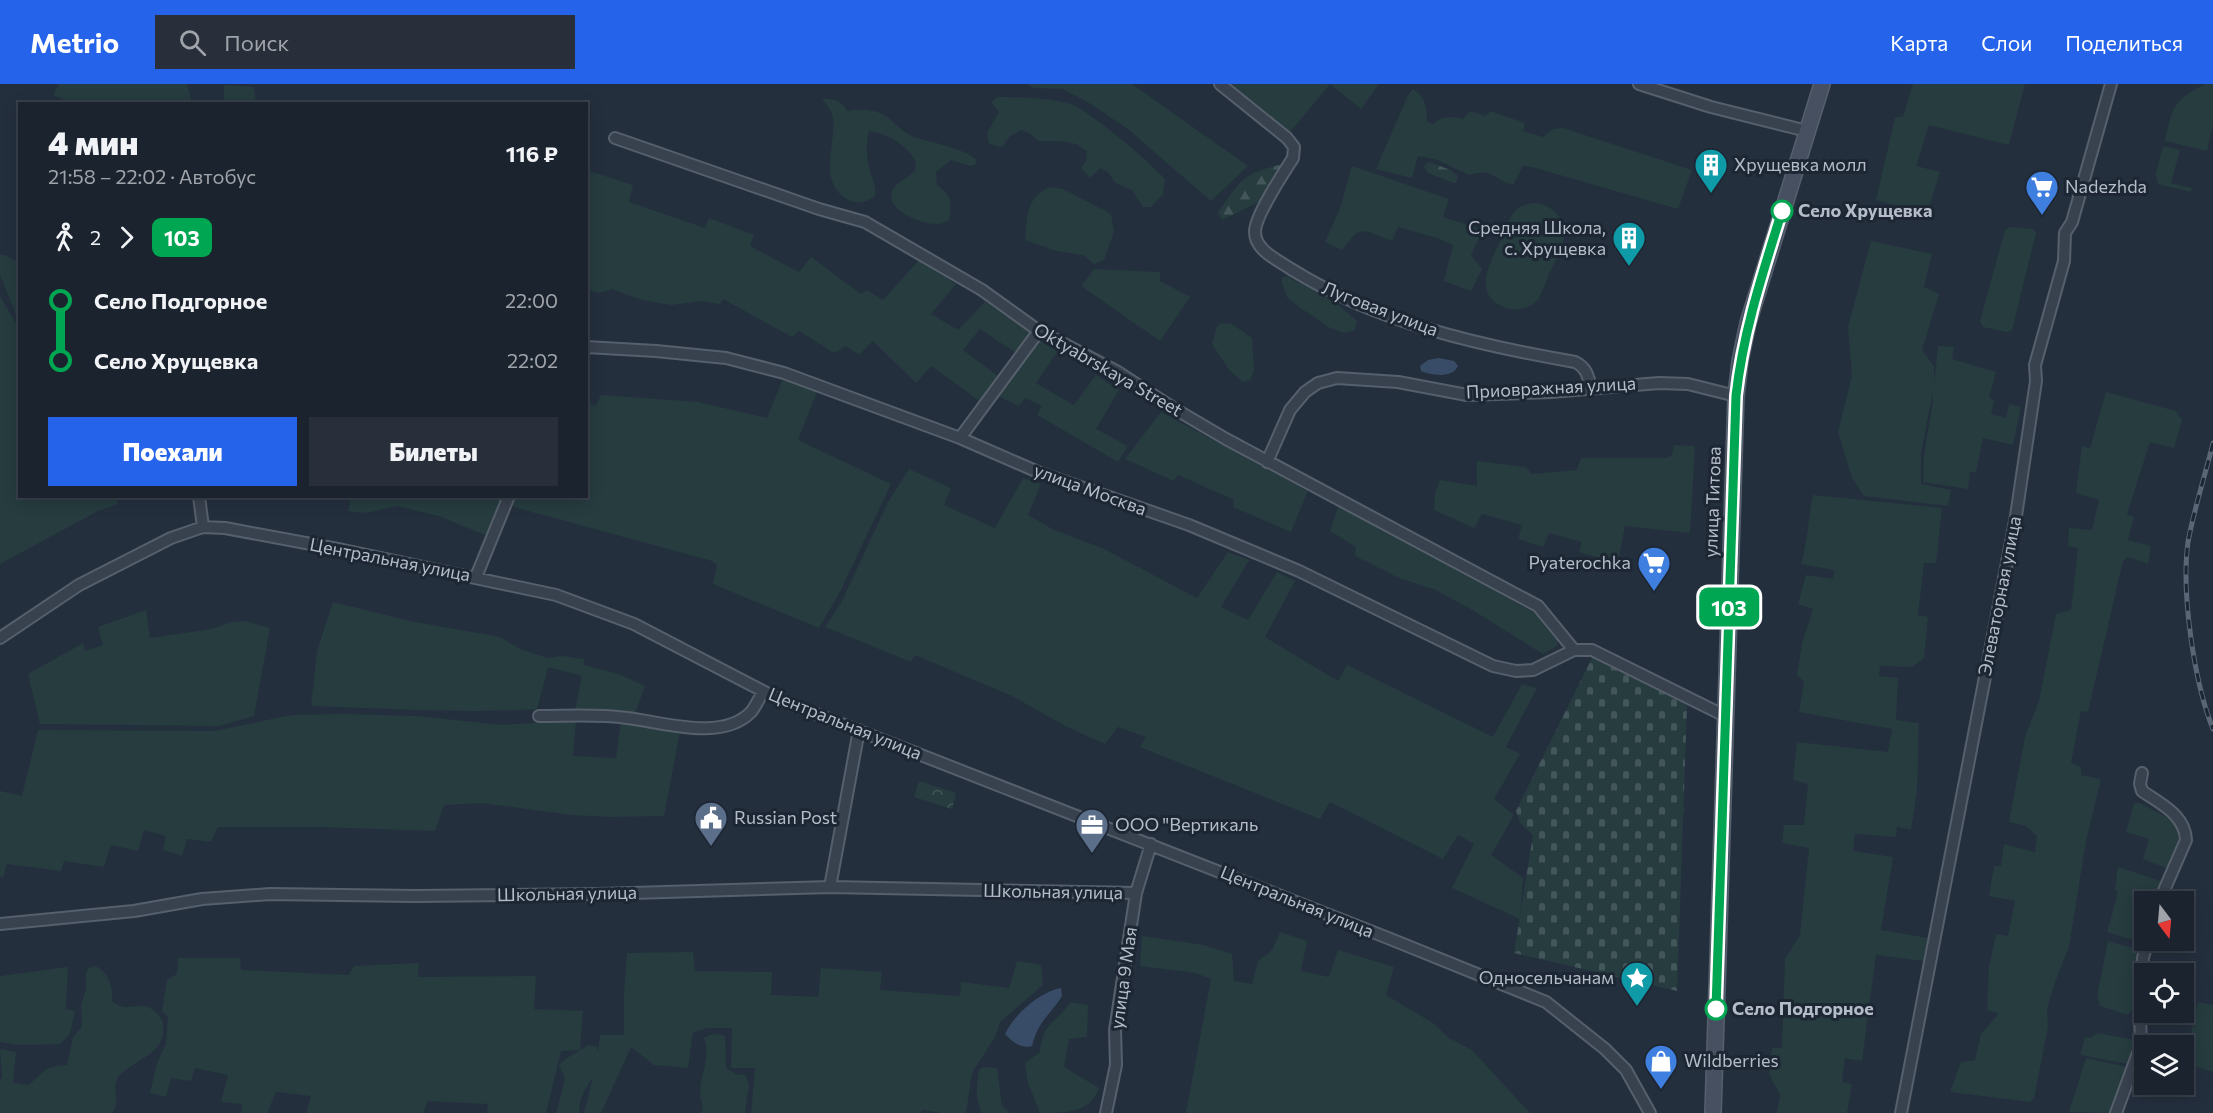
<!DOCTYPE html>
<html lang="ru">
<meta charset="utf-8">
<style>
:root{--surface:#1b232e;--page:#282f3a;--text:#f1f3f6;--muted:#a0a4aa;--line:#39404a;--accent:#2563eb}
body{margin:0;font-family:Commissioner,sans-serif;background:var(--page);color:var(--text);height:100vh;display:flex;flex-direction:column;font-size:22px;white-space:nowrap}
*{box-sizing:border-box;margin:0}
p{font-size:20px;color:var(--muted)}
.icon{flex:none;width:33px;height:33px;fill:none;stroke:currentColor;stroke-width:2;stroke-linecap:round;stroke-linejoin:round}
.map{position:relative;flex:1;overflow:hidden}
.sheet{position:absolute;left:18px;top:18px;width:570px;height:396px;display:flex;flex-direction:column;background:var(--surface);border-radius:0px;box-shadow:0 3px 15px #0003,0 0 0 2px var(--line)}
.sheet>*{flex:none}
.badge{padding:0 12px;border-radius:9px;font-size:21px;line-height:39px}
.needle{width:39px;rotate:164deg}
.fabs{position:absolute;left:2134px;top:807px;display:grid;gap:12px}
.fabs a{display:grid;place-items:center;width:60px;height:60px;border-radius:0px;background:var(--surface);box-shadow:0 3px 15px #0003,0 0 0 2px var(--line);font-size:30px}
.map>.badge{position:absolute;translate:-50% -50%;box-shadow:0 0 0 3px #fff}
.legs{display:flex;align-items:center;gap:9px;height:66px;padding:0 30px;font-size:20px}
.legs p{margin-inline-start:auto}
.headline{display:flex;align-items:center;justify-content:space-between;height:102px;padding:0 30px}
h1{font-size:33px;font-weight:800;line-height:45px}
.cta{display:flex;gap:12px;margin-top:auto;padding:12px 30px}
.cta a{flex:1;height:69px;border-radius:0px;background:var(--accent);color:#fff;font-size:24px;font-weight:800;line-height:69px;text-align:center}
.cta a+a{background:var(--page);color:var(--text)}
ul{padding:0 30px;list-style:none}
li{display:flex;align-items:center;gap:21px;height:60px;font-size:22px}
li i{display:grid;place-items:center;width:9px;height:100%;margin:0 8px;background:currentColor}
li i::after{content:'';width:15px;height:15px;margin:-8px;border:4px solid;border-radius:50%;background:var(--surface)}
li p{margin-inline-start:auto}
li:first-child i{background:linear-gradient(#0000 50%,currentColor 0)}
li:last-child i{background:linear-gradient(currentColor 50%,#0000 0)}
header{display:flex;align-items:center;gap:36px;box-sizing:border-box;height:84px;padding:0 30px;background:var(--accent);color:#fff}
header strong{font-size:28px}
nav{display:flex;gap:33px;margin-inline-start:auto;font-size:21px}
.search{width:420px;height:54px;background:var(--page);display:flex;align-items:center;gap:15px;box-sizing:border-box;padding:0 21px;border-radius:0px;color:var(--muted);font-size:22px}
.map>svg:first-child{display:block}
.green{fill:#263c3f}
.forest{fill:url(#forest-firs)}
.cemetery{fill:url(#cemetery-stones)}
.park{fill:url(#park-crowns)}
.water{fill:#394c67}
.lines{fill:none;stroke-linecap:round;stroke-linejoin:round}
.minor-casing{stroke:#565f6c;stroke-width:14}
.secondary-casing{stroke:#565f6c;stroke-width:18}
.minor{stroke:#38414e;stroke-width:10}
.secondary{stroke:#465061;stroke-width:15}
.rail-casing{stroke:#5a6575;stroke-width:5}
.rail{stroke:#1d2633;stroke-width:3;stroke-dasharray:9;stroke-linecap:butt}
.line-1-casing{stroke:#fff;stroke-width:14}
.line-1{stroke:#00a651;stroke-width:9}
.stop-1-dot{fill:#fff;stroke:#00a651;stroke-width:3}
.labels{text-anchor:middle;stroke-width:6;stroke-linejoin:round;paint-order:stroke}
.poi-label{font-size:18px;fill:#b4bcc9;stroke:#1d2633;text-anchor:start}
.stop-label{font-size:18px;font-weight:bold;fill:#b4bcc9;stroke:#1d2633;text-anchor:start}
.street-label{font-size:18px;fill:#b4bcc9;stroke:#1d2633}
</style>
<header>
<strong>Metrio</strong>
<div class="search"><svg class="icon" aria-label="search" viewBox="0 0 24 24"><circle cx="10" cy="10" r="6"/><path d="M15 15l6 6"/></svg>Поиск</div>
<nav><a>Карта</a><a>Слои</a><a>Поделиться</a></nav>
</header>
<div class="map">
<svg width="2213" height="1029" viewBox="0 0 2213 1029">
<defs>
<pattern id="forest-firs" width="22" height="20" patternUnits="userSpaceOnUse" patternTransform="scale(1.5)"><rect width="22" height="20" fill="#263c3f"/><path d="M5 1l3.5 6h-7zM16 11l3.5 6h-7z" fill="#435659"/></pattern>
<pattern id="cemetery-stones" width="16" height="16" patternUnits="userSpaceOnUse" patternTransform="scale(1.5)"><rect width="16" height="16" fill="#263c3f"/><path d="M2 7V4a2 2 0 0 1 4 0v3zM10 15v-3a2 2 0 0 1 4 0v3z" fill="#435659"/></pattern>
<pattern id="park-crowns" width="20" height="18" patternUnits="userSpaceOnUse" patternTransform="scale(1.5)"><rect width="20" height="18" fill="#263c3f"/><path d="M2 6a3 3 0 1 1 6 0M12 15a3 3 0 1 1 6 0" fill="none" stroke="#435659"/></pattern>
</defs>
<rect width="100%" height="100%" fill="#242f3e"/>
<path class="green" d="M59,0H187L192,19H64L63,15L53,11Z
M1027,0H1132L1248,82L1211,117L1129,46L1091,20L1063,5L1034,4Z
M1233,0H1377L1378,1L1361,25L1330,0L1291,47H1284L1230,3Z
M1913,0H2025L2009,61L1929,41L1916,82L1940,88L1927,130L1876,116L1895,34L1903,32Z
M2205,0H2213V40L2207,67L2165,57C2172,23 2174,16 2205,0Z
M224,1L254,3L256,19H224Z
M1413,5C1426,14 1427,23 1427,38L1434,40C1442,31 1452,33 1463,35L1470,27L1485,32L1490,27L1525,39L1523,47L1543,53L1553,45L1563,44L1692,86L1678,125L1532,83L1523,82L1513,101C1493,96 1495,84 1469,91L1435,75L1418,72L1412,94L1376,85L1408,11Z
M997,13C1016,13 1053,14 1071,20C1092,29 1149,77 1165,95L1163,110L1151,123H1143L1132,106L1115,99L1108,88L1100,84L1090,94L1081,84L1086,77L1087,67L1076,60L1059,57H1038L1029,49L1021,46L1010,52L1003,62L998,63L989,59L987,49L999,28L991,18Z
M822,14C833,15 842,16 847,27C858,25 874,25 884,31C894,37 902,48 914,53C935,60 957,62 976,75V80L971,82L951,76L936,88L937,101C951,111 953,119 949,136C945,138 940,140 936,140C922,140 891,128 891,112C892,91 935,93 906,65C896,55 883,49 869,47C866,59 866,71 869,83C871,94 877,101 875,112C866,118 859,121 849,116C817,100 836,62 833,34C832,26 826,21 822,14Z
M2163,62L2180,66L2171,99L2192,104L2191,108L2158,100L2156,90Z
M1352,82L1449,115L1443,133L1483,146L1471,171L1482,185L1471,207L1444,197L1453,161L1437,154L1398,143L1392,157L1366,147L1356,149L1342,166L1325,158L1340,124Z
M586,86L633,101L629,118L705,144L709,134L754,151L750,162L799,188L811,173L861,210L867,206L883,216L919,176L956,200L931,230L958,246L985,218L1032,248L1016,269L980,245L963,266L999,293L981,318L931,282L916,299L873,257L859,271L846,262L834,269L799,247L792,253L723,215L720,220L702,217L671,221L642,216L612,205L599,209L587,205Z
M1050,103L1063,105L1111,130L1114,148L1104,176L1094,180L1083,171L1056,167L1025,156C1027,133 1026,113 1050,103Z
M1533,119C1551,119 1568,135 1564,155C1562,166 1555,178 1550,188C1545,198 1542,214 1533,220C1525,225 1515,227 1506,224C1470,212 1491,176 1502,154C1506,146 1509,132 1516,126C1520,122 1527,120 1533,119Z
M2010,143L2033,145L2036,149L2012,246L2008,248L1983,243L1980,237L2005,146Z
M1871,157L1932,170L1924,203L1939,210L1922,266L1934,282V300L1938,262L1954,263L1952,275L1996,288L1989,313L1994,317L1991,330L2006,334L2009,320L2021,323L2013,361L1983,354L1976,388H1970L1968,405L1923,398L1924,370L1932,324L1933,307L1921,369V400L1951,406L1948,422L1864,412L1852,394L1838,348L1852,292L1848,243Z
M0,171H5L19,179V238L0,191Z
M1094,185L1160,188V197L1190,213L1160,257L1081,202Z
M1289,192C1296,199 1302,200 1310,204C1326,213 1343,223 1357,237L1355,246L1344,249L1330,244L1299,223L1287,213L1282,199V193Z
M0,212L19,245L20,412L116,413L118,420L98,427L0,480Z
M1222,239L1232,240L1252,254L1254,287L1250,296L1243,298L1229,286L1212,260L1217,242Z
M1039,256L1058,267L1036,299L1074,321L1096,291L1119,306L1096,345L1128,362L1118,378L1037,331L1042,322L1025,314L1019,322L996,311Z
M783,295L817,308L798,356L891,400L840,508L819,544L713,500L717,481L712,477L514,423L512,419L515,413L586,412L587,320L596,321L601,311L698,318L767,334Z
M2106,308L2176,327L2182,336L2174,364L2150,358L2127,430L2134,433L2128,456L2151,462L2148,480L2128,473L2123,477L2088,628L2081,627L2071,679L2081,683V691L2101,695L2086,757L2069,863L2055,898L2047,925L2048,943L2034,1014L2030,1018L1950,1008L1961,978L1975,976L1981,950L1999,929L1987,926L1989,883L1996,850L2008,852L2015,817L1989,812L1994,782H2001L2004,760L2035,768L2037,752L2026,742L2009,738L2025,653L2039,617L2056,530L2071,526L2078,464L2068,462L2069,444L2092,446L2099,416L2076,409L2082,362L2090,364Z
M1161,328L1308,407L1291,448L1233,423L1234,416L1178,391L1174,397L1125,375Z
M1674,361L1695,362L1690,449L1625,442L1618,479L1579,468L1582,458L1549,449L1543,463L1518,455L1522,441L1482,430L1474,444L1434,426L1435,409L1440,396L1477,402V377L1526,383L1532,390L1577,386L1581,374H1667L1672,371Z
M909,385L951,404L944,421L995,444L1023,394L1041,400L1028,431L1054,446L1102,464L1197,514L1228,468L1249,476L1221,523L1248,536L1277,488L1295,497L1265,553L1338,597L1347,581L1493,653L1522,600L1537,604L1506,663L1520,670L1494,715L1514,731L1491,771L1523,794L1520,835L1452,804L1474,760L1458,751L1443,775L1330,718L1320,735L1140,663L1146,653L1118,643L1105,660L1065,642L1012,612L915,571L911,578L825,543L841,519L888,418Z
M1813,411L1942,424L1936,479H1924L1918,531L1928,533L1924,574L1912,583L1880,582L1879,592L1898,594L1896,636L1919,639L1917,707L1911,746L1897,743L1896,753L1855,750L1853,767L1893,773L1881,846L1928,854L1924,877L1876,871L1862,977L1845,974L1842,998L1852,1000L1847,1029H1777L1780,1011L1769,990L1772,964H1782L1785,875L1800,851L1809,764L1782,759L1784,741H1804L1808,700L1793,696L1797,658L1888,668L1892,645L1799,628L1804,598L1797,591L1802,559L1813,525L1798,520L1806,491L1833,495L1834,486L1801,480C1808,457 1808,434 1813,411Z
M351,413V412L503,413L487,452L439,432L398,422L365,429L348,427Z
M1339,421L1535,529L1558,558L1557,562L1543,570L1474,527L1436,506L1399,494L1355,472L1356,463L1330,447Z
M333,518L410,537L500,553L520,565L548,574L562,572L584,575V581L621,591L645,602L635,629L612,626L575,627L582,592L548,583L537,625C462,630 386,624 311,622L317,567Z
M146,526L150,554L212,545L231,538L245,537L270,544L254,632L219,642L40,640L28,590L83,559L85,567L103,561L98,543Z
M343,630L417,632L502,641L576,636L573,672L616,674L621,638L680,648L664,732L612,733L572,731L481,719L444,721L435,747L322,743H218L211,758L187,755L182,772L163,766L166,752L144,746L138,767L111,761L104,783L64,777L61,787L7,780L3,793H0V707L22,712L38,646L214,647L292,631Z
M2134,719H2140C2181,742 2187,737 2169,785L2143,775L2149,755L2126,748Z
M2118,783L2161,797L2155,817L2145,818V850L2142,859L2107,848L2118,808L2115,806Z
M1280,848L1307,857L1301,887L1329,893L1338,866L1394,883L1386,911L1433,939L1449,954L1472,966L1530,1029H1186L1211,895L1196,889L1140,882L1142,852L1204,861L1232,870L1234,897L1252,900L1258,877L1272,866Z
M2108,857L2140,866C2136,885 2145,917 2128,931L2100,922L2097,912Z
M693,868L695,887L772,888L771,911L818,913L821,884L882,888L880,906L960,912L961,898L1009,904L1017,877L1041,881L1043,901L1000,938L995,953L972,989L966,1029H942L922,1026L921,1029H751L755,984H731L732,944H707L693,949L688,984L654,981L631,963L601,1029H584L593,993C585,1004 579,1015 579,1029H556L565,995L559,981C568,972 578,968 588,961L596,962L598,967L600,951H624V909L627,869Z
M178,874H240L241,886L349,891L354,882L419,879L418,893L536,892L534,925L583,927L580,966L561,967L546,1029H487L488,1020L428,1017L423,1029H306L311,1012L276,1008L267,1029H241L242,1020L221,1018L228,991L195,984L191,997L171,994L166,1013L150,1009L157,979L166,959L168,933L162,927L167,896L177,890Z
M95,882C109,888 113,902 112,917C115,919 121,923 124,923C133,924 139,920 148,923C155,926 161,932 163,940C167,970 138,973 121,990C108,1002 123,1017 112,1029H0V996L2,993L0,965L16,968L13,999L28,1001C45,989 41,982 67,981L73,953L82,942L81,920L86,906V889L89,884Z
M68,883L66,925L75,927L70,950L60,960L20,961L0,958V892Z
M1070,918L1088,921L1087,953L1069,955L1064,983L1099,1004C1091,1029 1065,1029 1040,1029L1028,999L1025,979L1040,968C1043,936 1056,941 1070,918Z
M2198,918L2213,921V988L2184,979Z
M2098,949L2134,956L2128,980L2080,971L2085,953L2090,954Z
M718,950L725,952L726,984L736,990L745,991L749,1000L745,1029H700L703,1027C703,1021 700,1014 700,1008C701,987 711,975 704,954L710,951Z
M2086,974L2127,983L2110,1029L2069,1028Z
M984,983L997,984L1002,1022L1010,1029H982C974,1015 977,1001 979,986Z"/>
<path class="forest" d="M1430,78L1450,86L1458,92L1456,98L1454,99L1428,89L1424,83L1426,79Z
M1279,81L1282,84L1261,117L1222,136L1218,128C1241,98 1239,91 1279,81Z"/>
<path class="cemetery" d="M1593,572L1687,621L1677,907L1514,869L1533,751L1520,739L1516,727Z"/>
<path class="park" d="M919,697L956,709L952,725L914,713Z"/>
<path class="water" d="M1439,274L1454,277L1458,282C1452,295 1431,291 1421,287L1420,282L1428,276Z
M1061,904L1062,912C1049,933 1039,935 1032,962C1020,965 1013,958 1005,950C1014,931 1039,908 1061,904Z"/>
<g class="lines">
<defs>
<path id="minor" d="M1220,0L1287,54L1294,63L1293,74C1283,90 1256,130 1255,147C1254,166 1278,176 1291,185C1376,238 1477,261 1575,278C1587,284 1588,292 1591,304
M1639,0L1711,23L1807,47
M615,54L819,125L865,138L982,206L1039,247L1118,288L1175,325L1226,355L1538,522L1574,566
M586,263L656,267L726,274L784,289L960,354L1038,388L1189,441L1299,487L1493,582L1516,587L1533,586L1574,566H1592L1727,633
M960,354L1039,247
M1267,378L1290,326L1305,308L1318,299L1337,294L1398,298L1467,311L1551,308L1659,299L1688,300L1736,312
M199,412L203,443
M476,493L509,412
M0,554L79,501L171,454L203,443L225,444L343,466L556,511L634,540L778,615L1388,854L1546,918L1605,965L1626,986L1650,1029
M539,632C568,632 598,630 627,634C663,638 722,658 751,628C756,622 759,614 763,608
M2142,689L2140,700L2142,707C2161,720 2185,731 2186,756L2159,818
M830,803L859,646
M0,840L134,827L202,815L270,810L415,812L599,810L830,803L1136,809
M1106,1029L1116,981L1115,946L1136,809L1151,760
M1901,1029L2016,432L2036,297L2035,281L2064,177L2065,149L2072,138L2111,0
M2116,1029L2141,961L2140,932L2143,874L2148,856"/>
<path id="secondary" d="M1713,1029L1736,312L1740,277L1748,239L1822,0"/>
</defs>
<use href="#minor" class="minor-casing"/>
<use href="#secondary" class="secondary-casing"/>
<use href="#minor" class="minor"/>
<use href="#secondary" class="secondary"/>
<defs>
<path id="rail" d="M2213,359C2205,392 2194,425 2188,458C2181,508 2194,598 2213,645"/>
</defs>
<use href="#rail" class="rail-casing"/>
<use href="#rail" class="rail"/>
</g>
<g class="lines">
<defs>
<path id="line-1" d="M1716,925L1736,312C1743,248 1763,188 1782,127"/>
</defs>
<use href="#line-1" class="line-1-casing"/>
<use href="#line-1" class="line-1"/>
</g>
<defs>
<symbol id="building-pin" viewBox="-11 -11 22 30"><path d="M0 17L-7.5 6A9.5 9.5 0 1 1 7.5 6Z" fill="#0f9aa8" stroke="#1d2633"/><path d="M-4-6H4V6H1V3H-1V6H-4ZM-2.5-4.3h1.7v1.8h-1.7ZM.8-4.3h1.7v1.8H.8ZM-2.5-1h1.7V.8h-1.7ZM.8-1h1.7V.8H.8Z" fill="#fff"/></symbol>
<symbol id="supermarket-pin" viewBox="-11 -11 22 30"><path d="M0 17L-7.5 6A9.5 9.5 0 1 1 7.5 6Z" fill="#3f7fe0" stroke="#1d2633"/><path d="M-6-5.5h2.5l.6 2H6L4.5 2H-2.5L-4.4-4H-6ZM-1.5 3.2a1.3 1.3 0 1 0 .1 0ZM3 3.2a1.3 1.3 0 1 0 .1 0Z" fill="#fff"/></symbol>
<symbol id="civic-pin" viewBox="-11 -11 22 30"><path d="M0 17L-7.5 6A9.5 9.5 0 1 1 7.5 6Z" fill="#5c6f8a" stroke="#1d2633"/><path d="M-.6-6.5H3V-4.5H.6V-3L4-1V1h2V6H-6V1h2V-1L-.6-3ZM-1.2 2.5V6h2.4V2.5Z" fill="#fff"/></symbol>
<symbol id="office-pin" viewBox="-11 -11 22 30"><path d="M0 17L-7.5 6A9.5 9.5 0 1 1 7.5 6Z" fill="#5c6f8a" stroke="#1d2633"/><path d="M-6-3h4V-5.5h4V-3h4V5H-6ZM-1-4.5V-3h2v-1.5ZM-6 0V1H6V0Z" fill="#fff"/></symbol>
<symbol id="sight-pin" viewBox="-11 -11 22 30"><path d="M0 17L-7.5 6A9.5 9.5 0 1 1 7.5 6Z" fill="#0f9aa8" stroke="#1d2633"/><path d="M0-6L1.8-2.2L6-1.7L2.9 1.2L3.7 5.4L0 3.3L-3.7 5.4L-2.9 1.2L-6-1.7L-1.8-2.2Z" fill="#fff"/></symbol>
<symbol id="shop-pin" viewBox="-11 -11 22 30"><path d="M0 17L-7.5 6A9.5 9.5 0 1 1 7.5 6Z" fill="#3f7fe0" stroke="#1d2633"/><path d="M-5-2.5h2.3a2.7 3.5 0 0 1 5.4 0H5L5.5 6h-11ZM-1.5-2.5h3a1.5 2.3 0 0 0-3 0Z" fill="#fff"/></symbol>
</defs>
<g fill-rule="evenodd">
<use href="#building-pin" x="1692" y="62" width="38" height="52"/>
<use href="#supermarket-pin" x="2023" y="84" width="38" height="52"/>
<use href="#building-pin" x="1610" y="135" width="38" height="52"/>
<use href="#supermarket-pin" x="1635" y="460" width="38" height="52"/>
<use href="#civic-pin" x="692" y="715" width="38" height="52"/>
<use href="#office-pin" x="1073" y="722" width="38" height="52"/>
<use href="#sight-pin" x="1618" y="875" width="38" height="52"/>
<use href="#shop-pin" x="1642" y="958" width="38" height="52"/>
</g>
<g class="stop-1-dot">
<circle cx="1782" cy="127" r="10"/>
<circle cx="1716" cy="925" r="10"/>
</g>
<g class="labels">
<g class="poi-label">
<text x="1734" y="87">Хрущевка молл</text>
<text x="2065" y="109">Nadezhda</text>
<text x="1606" y="150" text-anchor="end">Средняя Школа,<tspan x="1606" dy="21">с. Хрущевка</tspan></text>
<text x="1631" y="485" text-anchor="end">Pyaterochka</text>
<text x="734" y="740">Russian Post</text>
<text x="1115" y="747">ООО "Вертикаль</text>
<text x="1614" y="900" text-anchor="end">Односельчанам</text>
<text x="1684" y="983">Wildberries</text>
</g>
<g class="stop-label">
<text x="1798" y="133">Село Хрущевка</text>
<text x="1732" y="931">Село Подгорное</text>
</g>
<g class="street-label">
<text transform="translate(1380 225) rotate(21)" y="6">Луговая улица</text>
<text transform="translate(1108 286) rotate(30)" y="6">Oktyabrskaya Street</text>
<text transform="translate(1551 304) rotate(-3)" y="6">Приовражная улица</text>
<text transform="translate(1090 406) rotate(20)" y="6">улица Москва</text>
<text transform="translate(1713 418) rotate(-88)" y="6">улица Титова</text>
<text transform="translate(390 476) rotate(11)" y="6">Центральная улица</text>
<text transform="translate(2000 512) rotate(-79)" y="6">Элеваторная улица</text>
<text transform="translate(845 640) rotate(22)" y="6">Центральная улица</text>
<text transform="translate(1053 808) rotate(1)" y="6">Школьная улица</text>
<text transform="translate(567 810) rotate(-1)" y="6">Школьная улица</text>
<text transform="translate(1297 818) rotate(22)" y="6">Центральная улица</text>
<text transform="translate(1124 894) rotate(-82)" y="6">улица 9 Мая</text>
</g>
</g>
</svg>
<div class="fabs">
<a><svg class="needle" viewBox="-14 -14 28 28"><path d="M0-13l5 13h-10z" fill="#e53935"/><path d="M0 13l5-13h-10z" fill="#a0a4aa"/></svg></a>
<a><svg class="icon" aria-label="locate" viewBox="0 0 24 24"><circle cx="12" cy="12" r="6"/><path d="M12 2v4M12 18v4M2 12h4M18 12h4"/></svg></a>
<a><svg class="icon" aria-label="layers" viewBox="0 0 24 24"><path d="M12 4l9 5-9 5-9-5zM3 14l9 5 9-5"/></svg></a>
</div>
<b class="badge" style="left:1729px;top:523px;background:#00a651;color:#fff">103</b>
<section class="sheet">
<div class="headline"><div><h1>4 мин</h1><p>21:58 – 22:02 · Автобус</p></div><b>116 ₽</b></div>
<div class="legs"><svg class="icon" aria-label="walk" viewBox="0 0 24 24"><circle cx="13" cy="4" r="2"/><path d="M13 8l-2 6 4 7M11 14l-3 7M7 12l3-4h3l4 4"/></svg>2<svg class="icon" aria-label="forward" viewBox="0 0 24 24"><path d="M9 5l7 7-7 7"/></svg><b class="badge" style="background:#00a651;color:#fff">103</b></div>
<ul>
<li><i style="color:#00a651"></i><b>Село Подгорное</b><p>22:00</p></li>
<li><i style="color:#00a651"></i><b>Село Хрущевка</b><p>22:02</p></li>
</ul>
<div class="cta"><a>Поехали</a><a>Билеты</a></div>
</section>
</div>
